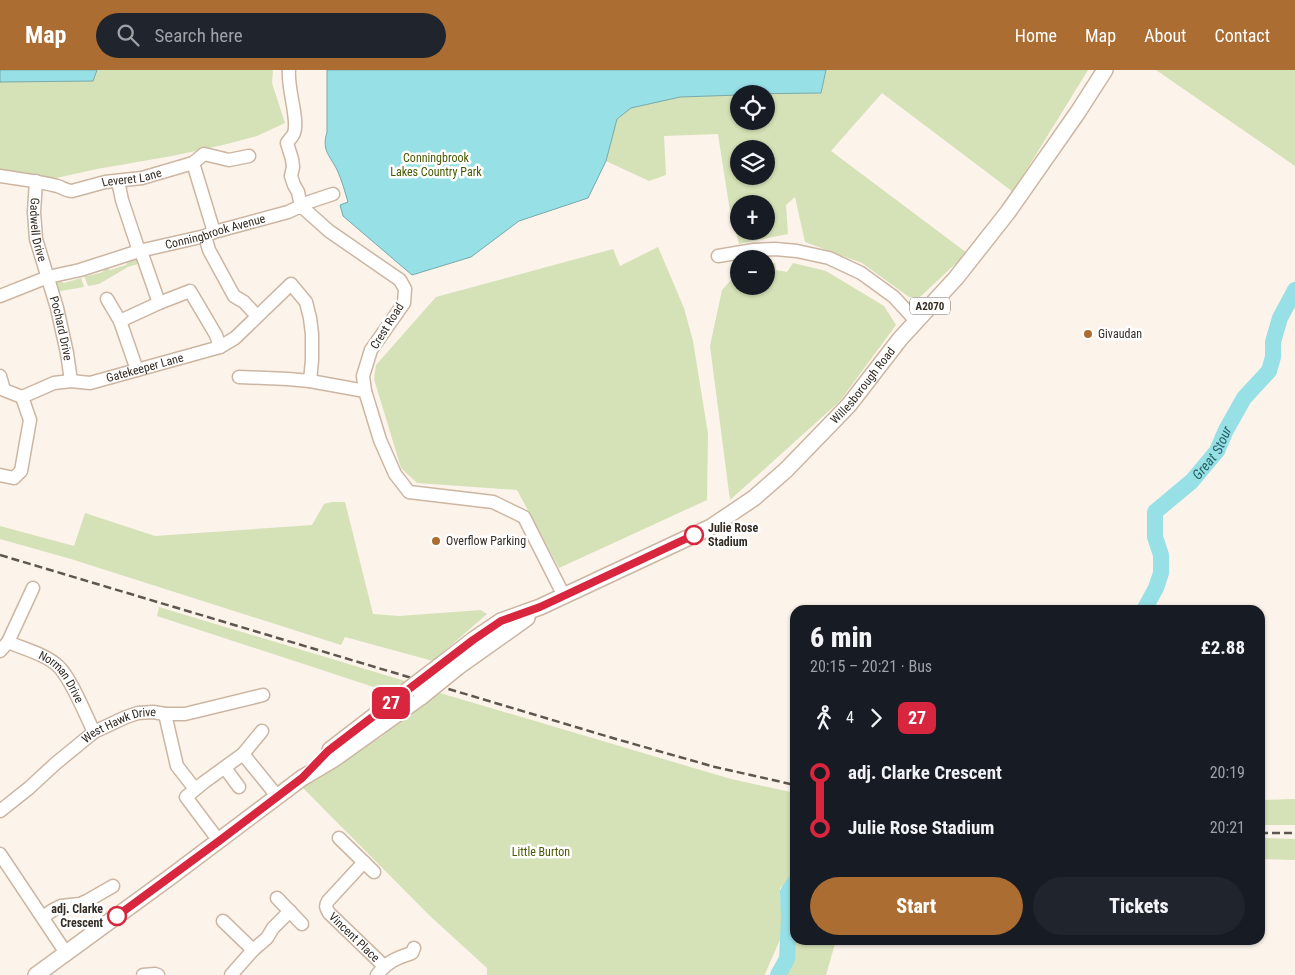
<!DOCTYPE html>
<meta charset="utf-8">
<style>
:root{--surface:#171b24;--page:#20242c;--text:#f1f3f6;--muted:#9ea1a6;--accent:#ab6d32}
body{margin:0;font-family:"Roboto Condensed",sans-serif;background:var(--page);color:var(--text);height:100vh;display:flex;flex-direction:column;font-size:19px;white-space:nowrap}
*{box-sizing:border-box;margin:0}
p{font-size:16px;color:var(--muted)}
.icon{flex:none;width:28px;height:28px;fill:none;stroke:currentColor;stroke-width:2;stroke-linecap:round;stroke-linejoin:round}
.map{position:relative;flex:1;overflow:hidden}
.panel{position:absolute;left:790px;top:535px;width:475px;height:340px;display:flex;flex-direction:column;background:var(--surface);border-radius:15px;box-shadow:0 1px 4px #0004}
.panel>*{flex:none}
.badge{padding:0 10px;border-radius:8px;font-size:18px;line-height:32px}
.fabs{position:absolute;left:730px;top:15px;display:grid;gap:10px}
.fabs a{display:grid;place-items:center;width:45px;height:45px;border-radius:50%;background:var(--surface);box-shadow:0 1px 4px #0004;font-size:25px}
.map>.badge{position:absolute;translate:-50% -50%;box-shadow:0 0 0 2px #fff}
.legs{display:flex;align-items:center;gap:8px;height:55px;padding:0 20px;font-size:16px}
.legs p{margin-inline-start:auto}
.summary{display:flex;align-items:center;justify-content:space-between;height:85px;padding:0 20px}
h1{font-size:28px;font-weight:800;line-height:38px}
.action{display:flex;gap:10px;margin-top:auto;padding:10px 20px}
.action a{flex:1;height:58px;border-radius:30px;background:var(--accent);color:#fff;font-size:20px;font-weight:800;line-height:58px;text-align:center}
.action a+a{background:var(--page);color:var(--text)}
ul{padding:0 20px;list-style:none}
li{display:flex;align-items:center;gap:18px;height:55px;font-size:19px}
li i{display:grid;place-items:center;width:8px;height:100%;margin:0 6px;background:currentColor}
li i::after{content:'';width:12px;height:12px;margin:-6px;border:4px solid;border-radius:50%;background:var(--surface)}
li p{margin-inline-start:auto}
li:first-child i{background:linear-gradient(#0000 50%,currentColor 0)}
li:last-child i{background:linear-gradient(currentColor 50%,#0000 0)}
header{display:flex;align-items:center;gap:30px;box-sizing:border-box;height:70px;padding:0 25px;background:var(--accent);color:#fff}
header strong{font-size:24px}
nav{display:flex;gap:28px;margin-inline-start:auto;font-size:18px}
.search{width:350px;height:45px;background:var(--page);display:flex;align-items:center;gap:12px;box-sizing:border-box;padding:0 18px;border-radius:28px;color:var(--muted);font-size:19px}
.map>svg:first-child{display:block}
.green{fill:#d5e1b7;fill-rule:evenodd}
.water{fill:#96e0e6;stroke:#79aaac}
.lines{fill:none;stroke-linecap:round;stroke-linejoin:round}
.river{stroke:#96e0e6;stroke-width:16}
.minor-casing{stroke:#ccb6a2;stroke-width:15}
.major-casing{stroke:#ccb6a2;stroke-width:18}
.minor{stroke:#fff;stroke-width:12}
.major{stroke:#fff;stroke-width:15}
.rail{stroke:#5f574f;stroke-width:2.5;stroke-dasharray:8 4;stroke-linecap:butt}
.major-bridge-casing{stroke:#ccb6a2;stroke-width:18;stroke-linecap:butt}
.major-bridge{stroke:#fff;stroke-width:15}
.line-1-casing{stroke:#fff;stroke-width:11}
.line-1{stroke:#d7263d;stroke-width:8}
.poi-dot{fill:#ab6d32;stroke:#fff;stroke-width:2}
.stop-1-dot{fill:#fff;stroke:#d7263d;stroke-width:2.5}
.labels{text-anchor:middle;stroke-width:5;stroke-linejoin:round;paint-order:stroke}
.shield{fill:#fff;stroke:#716b66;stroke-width:1}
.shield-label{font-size:11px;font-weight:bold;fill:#342c24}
.park-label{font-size:12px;fill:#4a5a03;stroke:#fff}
.street-label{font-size:12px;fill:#342c24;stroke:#fff}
.poi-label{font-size:12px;fill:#342c24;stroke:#fff;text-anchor:start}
.stop-label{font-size:12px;font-weight:bold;fill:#342c24;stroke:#fff;text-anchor:start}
.water-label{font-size:14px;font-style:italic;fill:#256267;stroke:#fff}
</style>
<header>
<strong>Map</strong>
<div class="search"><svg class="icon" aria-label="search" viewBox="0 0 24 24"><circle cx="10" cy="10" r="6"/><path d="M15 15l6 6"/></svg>Search here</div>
<nav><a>Home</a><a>Map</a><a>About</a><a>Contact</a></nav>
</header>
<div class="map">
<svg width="1295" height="905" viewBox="0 0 1295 905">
<rect width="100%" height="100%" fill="#fcf3eb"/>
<path class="green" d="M0,0H273L272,13L285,53L257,66L223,75L172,86L97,99L47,110L37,104L12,103L0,99Z
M327,0H1088L1013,122L882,23L831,81L967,183L920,227H909L862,193L805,172L795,127L786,135L788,164L739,174L729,135L718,64L664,66L666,105L649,111L606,91L588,128L519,151L471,187L412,205L343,146L340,135L348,132C345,122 342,111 338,102C331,86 321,82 327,62ZM739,24H766V51H739ZM739,79H766V106H739ZM739,134H766V161H739Z
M1156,0H1295V96Z
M658,177L684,238L693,271L708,364L707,430L559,498L517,420L417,413L401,398L374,309L376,295L436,227L613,179L620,196Z
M137,188L141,193L128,197L99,214L88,216L84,205L88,206L103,202L104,199L107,198L110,200L126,195L129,190Z
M775,193L776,200L787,202L793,193L826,201L884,236L896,255L840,331L730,430L710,276L722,220L739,201V216H766V194Z
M81,208L84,217L55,222L54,214L60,211L64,213Z
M332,432H345L373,544L399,546L481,540L487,544L433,591L345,567L341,575L71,489L0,469V456L74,476L85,443L155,466L312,455L324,434Z
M159,537L405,611L389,621L383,620L157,546Z
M440,623L731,709L795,723V803L780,818L782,865L765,904L764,905H487V898L430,846L301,716L381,667L400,651Z
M1295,729V755H1260V730Z
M1260,768L1295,769V790L1260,789Z
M795,856V870H836L826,905H786L792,888Z"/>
<path class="water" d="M0,0H97L93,11L2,12H0Z
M327,0H826L821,23L739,24V25L680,27L631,38L617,49L606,91L588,128L519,151L471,187L412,205L343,146L340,135L348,132C345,122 342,111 338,102C331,86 321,82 327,62Z"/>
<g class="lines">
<g class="river">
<path id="s1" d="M1144,540L1156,518L1161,503V485L1155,467V442L1192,411L1217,381L1226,360L1244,328L1269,301L1273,287V272L1280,248L1295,220"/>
<path d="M778,905L787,889L789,850L788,822L795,812"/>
</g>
<defs>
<g id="minor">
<path d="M289,0C287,18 299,49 294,63C293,66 289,70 287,73L292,89L293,97L291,106L294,115L298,122L301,136L309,132L333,124"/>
<path d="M193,93L214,162"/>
<path id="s2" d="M0,106C19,109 38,111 57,116C62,117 66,121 72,121L105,112L142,108L193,93L204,84L229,90L249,86"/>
<path id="s3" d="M36,111L34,142L36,169L57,238L67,283L71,311"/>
<path d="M118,111L122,130L139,181L143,187L159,233"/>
<path d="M205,166L209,180L234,226L244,232L257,246"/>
<path d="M718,186L754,180L775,179L797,181L829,188L861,203L894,227L916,251"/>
<path id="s4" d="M0,226L48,207L80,200L139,181L205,166L214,162L288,142L301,136L329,161L400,210L405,219L404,233L371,280L363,306L365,321L380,370L395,404L409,422L493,432L524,447L564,526"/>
<path d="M107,229L120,251"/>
<path d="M137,300L120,251L159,233L190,221L216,265L220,277"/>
<path d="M0,306L4,320L22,327"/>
<path d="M239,307L288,309L310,311L365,321"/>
<path id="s5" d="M22,327L54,313L71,311L90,313L220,277L235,268L291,214L306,232L310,248L312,264V290L310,311"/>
<path d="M0,405L14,408L21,401L30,350L22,327"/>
<path d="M8,572L33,518"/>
<path id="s6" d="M0,581L8,572C24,579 45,584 58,596C71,608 85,644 94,662"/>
<path d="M165,644L177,696L195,719"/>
<path d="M243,684L277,726"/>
<path d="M225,698L239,717"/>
<path id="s7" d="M0,741L29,718L55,694L94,662L126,647L138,643L153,642L165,644H185L263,625"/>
<path d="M339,768L374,802"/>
<path d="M219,771L186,727L203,713L243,684L262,661"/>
<path d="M0,784L66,883"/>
<path id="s8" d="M364,792L328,831C325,836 326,838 329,843L384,896"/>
<path d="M277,828L302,854"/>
<path d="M43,847L53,840L61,836L80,834L87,831L113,816"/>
<path d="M223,851L253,880"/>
<path d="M143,905L155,904L158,905"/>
<path d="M231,905L253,880L267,868L273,858L290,841"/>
<path d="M377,905C387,892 396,888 412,883L414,878"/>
</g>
<g id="major">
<path id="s9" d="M442,594L473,570L501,551L540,537L711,457L754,428L786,400L849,335L900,269L956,208L1008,142L1078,42L1105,0"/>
<path d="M458,597L527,548"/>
<path d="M330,680L408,620"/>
<path d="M36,905L169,808L302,708L334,689L421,627"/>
</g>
</defs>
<use href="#minor" class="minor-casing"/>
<use href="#major" class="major-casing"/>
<use href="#minor" class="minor"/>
<use href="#major" class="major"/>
<path class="rail" d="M0,485L616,669L715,697L795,715
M1260,763H1295"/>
<defs>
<path id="major-bridge" d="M408,620L442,594
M421,627L458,597"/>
</defs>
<use href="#major-bridge" class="major-bridge-casing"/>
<use href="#major-bridge" class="major-bridge"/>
</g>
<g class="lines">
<defs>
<path id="line-1" d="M117,846L219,771L302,708L328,681L473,570L501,551L540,537L694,465"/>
</defs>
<use href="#line-1" class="line-1-casing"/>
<use href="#line-1" class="line-1"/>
</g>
<g class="poi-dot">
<circle cx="1088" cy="264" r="5"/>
<circle cx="436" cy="471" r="5"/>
</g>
<g class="stop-1-dot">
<circle cx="694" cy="465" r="9"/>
<circle cx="117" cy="846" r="9"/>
</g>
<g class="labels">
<rect class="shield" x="910" y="227.5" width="40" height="17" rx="4"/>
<g class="shield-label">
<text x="930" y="240">A2070</text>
</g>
<g class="park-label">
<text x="436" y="92">Conningbrook<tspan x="436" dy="14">Lakes Country Park</tspan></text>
<text x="541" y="786">Little Burton</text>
</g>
<g class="street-label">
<text dy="4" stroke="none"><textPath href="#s2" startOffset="135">Leveret Lane</textPath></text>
<text dy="4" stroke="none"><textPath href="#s3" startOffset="49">Gadwell Drive</textPath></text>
<text dy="4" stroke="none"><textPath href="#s4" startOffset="225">Conningbrook Avenue</textPath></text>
<text transform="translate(387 256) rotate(-58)" y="4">Crest Road</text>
<text dy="4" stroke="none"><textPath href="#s3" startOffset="151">Pochard Drive</textPath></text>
<text dy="4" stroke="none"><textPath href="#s5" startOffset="128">Gatekeeper Lane</textPath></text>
<text dy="4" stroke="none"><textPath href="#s9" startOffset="512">Willesborough Road</textPath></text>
<text dy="4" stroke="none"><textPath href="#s6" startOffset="78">Norman Drive</textPath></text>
<text dy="4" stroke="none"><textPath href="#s7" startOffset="149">West Hawk Drive</textPath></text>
<text dy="4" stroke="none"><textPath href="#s8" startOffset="101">Vincent Place</textPath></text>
</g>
<g class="poi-label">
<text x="1098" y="268">Givaudan</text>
<text x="446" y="475">Overflow Parking</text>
</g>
<g class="stop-label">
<text x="708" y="462">Julie Rose<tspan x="708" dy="14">Stadium</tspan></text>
<text x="103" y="843" text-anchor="end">adj. Clarke<tspan x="103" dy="14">Crescent</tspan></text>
</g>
<g class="water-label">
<text dy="5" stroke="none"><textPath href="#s1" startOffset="186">Great Stour</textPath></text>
</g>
</g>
</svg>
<div class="fabs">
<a><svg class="icon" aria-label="locate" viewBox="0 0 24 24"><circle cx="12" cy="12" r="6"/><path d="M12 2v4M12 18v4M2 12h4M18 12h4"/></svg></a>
<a><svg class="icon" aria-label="layers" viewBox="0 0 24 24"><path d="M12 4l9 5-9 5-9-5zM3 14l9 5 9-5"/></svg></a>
<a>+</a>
<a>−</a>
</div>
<b class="badge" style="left:391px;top:633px;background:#d7263d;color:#fff">27</b>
<section class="panel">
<div class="summary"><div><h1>6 min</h1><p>20:15 – 20:21 · Bus</p></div><b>£2.88</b></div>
<div class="legs"><svg class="icon" aria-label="walk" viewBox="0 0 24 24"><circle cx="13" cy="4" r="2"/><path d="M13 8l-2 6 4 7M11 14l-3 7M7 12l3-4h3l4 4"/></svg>4<svg class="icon" aria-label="forward" viewBox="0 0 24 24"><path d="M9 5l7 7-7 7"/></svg><b class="badge" style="background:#d7263d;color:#fff">27</b></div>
<ul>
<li><i style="color:#d7263d"></i><b>adj. Clarke Crescent</b><p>20:19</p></li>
<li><i style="color:#d7263d"></i><b>Julie Rose Stadium</b><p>20:21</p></li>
</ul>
<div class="action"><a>Start</a><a>Tickets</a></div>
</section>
</div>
